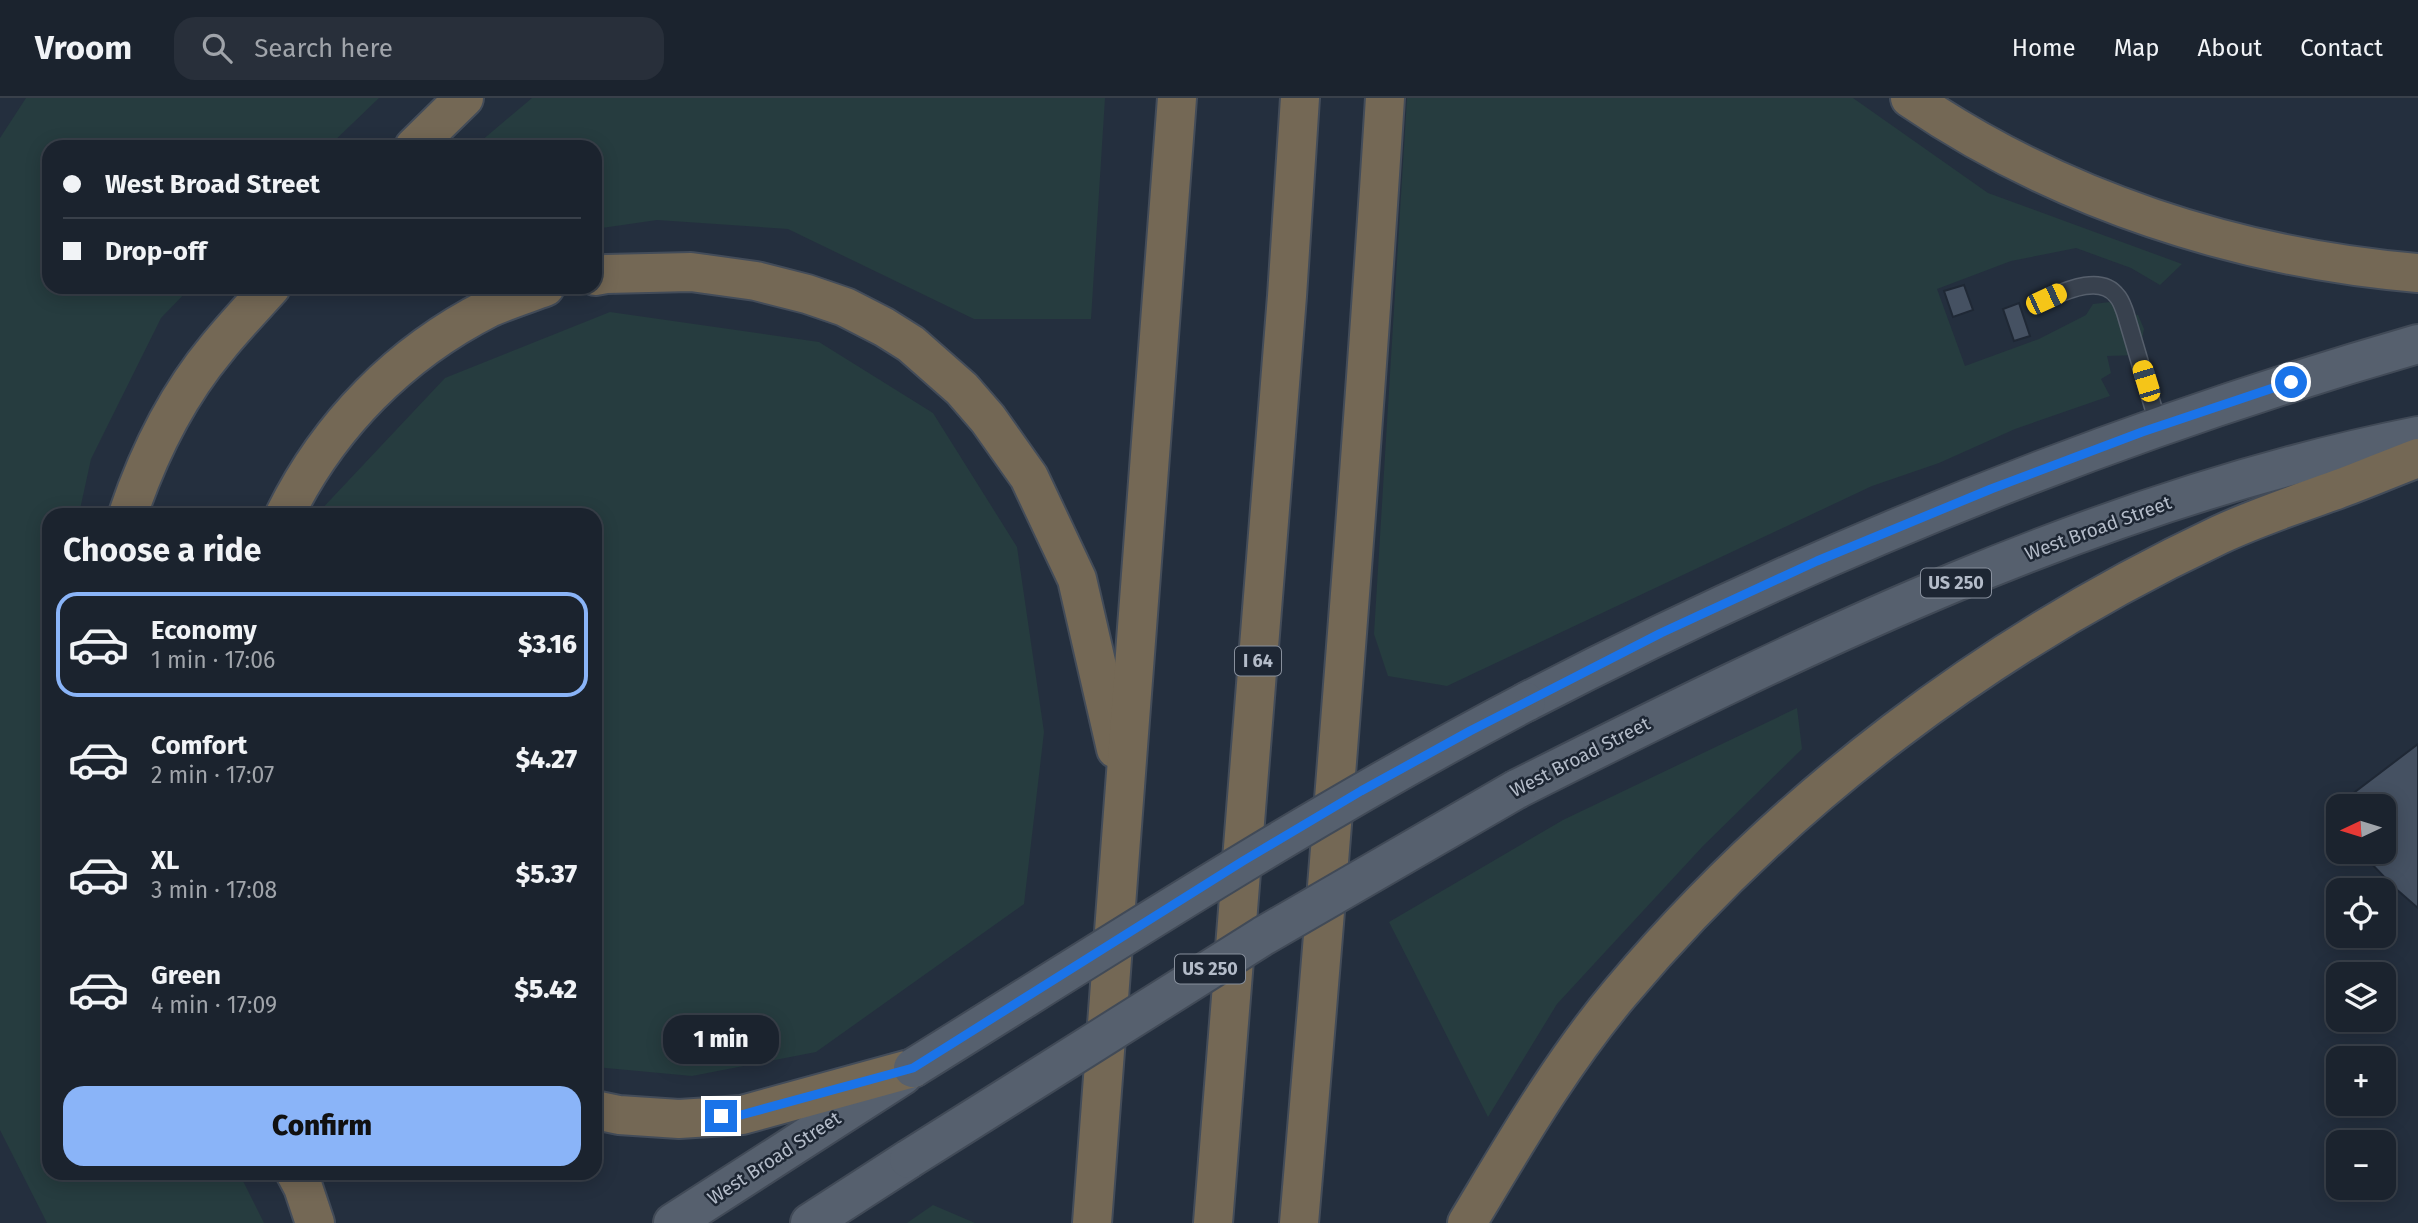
<!DOCTYPE html>
<meta charset="utf-8">
<style>
:root{--surface:#1b232e;--page:#282f3a;--text:#f1f3f6;--muted:#a0a4aa;--line:#39404a;--accent:#8ab4f8}
body{margin:0;font-family:"Fira Sans",sans-serif;background:var(--page);color:var(--text);height:100vh;display:flex;flex-direction:column;font-size:26px;white-space:nowrap}
*{box-sizing:border-box;margin:0}
p{font-size:23px;color:var(--muted)}
.icon{flex:none;width:38px;height:38px;fill:none;stroke:currentColor;stroke-width:2;stroke-linecap:round;stroke-linejoin:round}
.map{position:relative;flex:1;overflow:hidden}
.sheet{position:absolute;left:42px;top:410px;width:560px;height:672px;display:flex;flex-direction:column;background:var(--surface);border-radius:21px;box-shadow:0 4px 18px #0003,0 0 0 2px var(--line)}
.sheet>*{flex:none}
.hud{position:absolute;left:42px;top:42px;width:560px;height:154px;border-radius:21px;box-shadow:0 4px 18px #0003,0 0 0 2px var(--line);display:grid;align-content:center;height:154px;padding:0 21px;background:var(--surface)}
.needle{width:46px;rotate:266deg}
.tools{position:absolute;left:2326px;top:696px;display:grid;gap:14px}
.tools a{display:grid;place-items:center;width:70px;height:70px;border-radius:14px;background:var(--surface);box-shadow:0 4px 18px #0003,0 0 0 2px var(--line);font-size:35px}
.end{position:absolute;width:32px;height:32px;margin:-16px;border:9px solid #1a73e8;background:#fff;box-shadow:0 0 0 4px #fff}
.from{border-radius:50%}
.bubble{position:absolute;height:49px;border-radius:21px;background:var(--surface);box-shadow:0 4px 18px #0003,0 0 0 2px var(--line);font-size:23px;font-weight:800;line-height:49px;text-align:center}
.car{position:absolute;width:21px;height:42px;margin:-21px -10px;border-radius:9px;box-shadow:0 0 5px 2px #0007;background:linear-gradient(#f5c518 24%,#345 0 40%,#f5c518 0 76%,#345 0 86%,#f5c518 0)}
.hud b{display:flex;align-items:center;gap:24px;height:66px;font-size:26px}
.hud b+b{border-top:2px solid var(--line)}
.hud i{width:18px;height:18px;background:var(--text)}
ul{padding:0;list-style:none}
li{display:flex;align-items:center;gap:21px;height:105px;margin:0 14px 10px;padding:0 7px;border:4px solid transparent;border-radius:21px}
li div{flex:1}
li b{display:block;font-size:26px}
li em{font-style:normal;font-weight:800}
li.selected{border-color:var(--accent)}
li>.icon{width:63px;height:63px;stroke-width:1.5}
h2{padding:0 21px;font-size:32px;line-height:84px}
.primary-button{display:flex;gap:14px;margin-top:auto;padding:14px 21px}
.primary-button a{flex:1;height:80px;border-radius:21px;background:var(--accent);color:#111;font-size:28px;font-weight:800;line-height:80px;text-align:center}
header{display:flex;align-items:center;gap:42px;box-sizing:border-box;height:98px;padding:0 35px;background:var(--surface);border-bottom:2px solid var(--line)}
header strong{font-size:33px}
nav{display:flex;gap:38px;margin-inline-start:auto;font-size:24px}
.search{width:490px;height:63px;background:var(--page);display:flex;align-items:center;gap:18px;box-sizing:border-box;padding:0 24px;border-radius:21px;color:var(--muted);font-size:26px}
.map>svg:first-child{display:block}
</style>
<header>
<strong>Vroom</strong>
<div class="search"><svg class="icon" aria-label="search" viewBox="0 0 24 24"><circle cx="10" cy="10" r="6"/><path d="M15 15l6 6"/></svg>Search here</div>
<nav><a>Home</a><a>Map</a><a>About</a><a>Contact</a></nav>
</header>
<div class="map">
<svg width="2418" height="1125" viewBox="0 0 2418 1125">
<rect width="100%" height="100%" fill="#242f3e"/>
<g fill="#263c3f">
<path d="M26,0h353l-51,49h-279v140h142l-30,31 -70,141 -12,55h-30v658l190,1 25,50h-217l-47,-93v-992z"/>
<path d="M532,0h573l-14,221h-117l-186,-90 -131,-9 -62,9v-82h-121z"/>
<path d="M1407,0h446l135,95 194,71 -22,21 -29,-17 -55,-20 -65,13 -74,28 28,77 74,-27 47,-24 7,-11 17,-2 9,11 19,2 6,14 -5,26 -32,1 4,17 -10,6 9,17 -95,33 -76,34 -67,23 -425,200 -59,-10 -14,-42z"/>
<path d="M610,214l209,30 114,71 84,134 27,185 -20,172 -208,148 -124,24 -97,-9v-553h-278l128,-136z"/>
<path d="M1797,610l5,41 -99,97 -146,158 -69,113 -99,-195 174,-102z"/>
<path d="M933,1107l42,18h-68z"/>
</g>
<g fill="#455162" stroke="#1f2835" stroke-width="2">
<path d="M1964,187l9,25 -20,7 -9,-26z"/>
<path d="M2019,205l11,33 -16,5 -11,-32z"/>
<path d="M2418,646v164l-23,-20 -35,-36h24v-45h-46v22l-12,-15z"/>
</g>
<g fill="none" stroke-linecap="round" stroke-linejoin="round">
<g stroke="#565f6c" stroke-width="19">
<path id="service" d="M2046,201c19,-8 55,-25 71,-3 4,4 6,11 8,16l34,115"/>
</g>
<g stroke="#414a57" stroke-width="42">
<g id="primary">
<path d="M1526,604c285,-148 583,-269 892,-358"/>
<path d="M1517,691c287,-145 583,-290 901,-353"/>
<path d="M673,1125l230,-148"/>
<path d="M810,1125l99,-64"/>
</g>
</g>
<g stroke="#434c59" stroke-width="42">
<g id="motorway">
<path d="M1910,0c149,102 329,160 508,175"/>
<path d="M414,49l50,-49"/>
<path d="M595,178l11,-2 85,-2 65,9 51,13 38,13 39,20 27,17 51,45 26,30 41,58 48,102 39,170"/>
<path d="M128,416c20,-59 49,-118 89,-166 17,-21 36,-41 54,-61"/>
<path d="M285,416c44,-89 115,-161 204,-206 18,-8 37,-14 56,-21"/>
<path d="M595,1012l24,5 60,4 63,-4 171,-47"/>
<path d="M295,1074l8,15 12,36"/>
<path d="M1092,1125l85,-1125"/>
<path d="M1213,1125l74,-927 13,-198"/>
<path d="M1299,1125c32,-375 62,-750 86,-1125"/>
<path d="M1467,1125c47,-78 94,-160 153,-230 163,-194 370,-350 599,-458 38,-18 78,-31 117,-45 28,-10 55,-22 82,-32"/>
</g>
</g>
<use href="#service" stroke="#38414e" stroke-width="16"/>
<use href="#primary" stroke="#56606e" stroke-width="38"/>
<use href="#motorway" stroke="#746855" stroke-width="38"/>
<g stroke="#414a57" stroke-width="42" stroke-linecap="butt">
<g id="primary-bridge">
<path d="M913,970c203,-126 401,-255 613,-366"/>
<path d="M909,1061l354,-223 254,-147"/>
</g>
</g>
<use href="#primary-bridge" stroke="#56606e" stroke-width="38"/>
</g>
<g fill="none" stroke-linecap="round" stroke-linejoin="round">
<path stroke="#1a73e8" stroke-width="9" d="M721,1018l20,-1 172,-47 330,-207 118,-70 109,-60 191,-98 156,-72 174,-72 151,-57 149,-50"/>
</g>
<g text-anchor="middle" dominant-baseline="central" stroke-width="5" stroke-linejoin="round" paint-order="stroke">
<g fill="#1d2633" stroke="#878f9c" stroke-width="2">
<rect x="1921" y="470.5" width="70" height="29" rx="5"/>
<rect x="1235" y="548.5" width="46" height="29" rx="5"/>
<rect x="1175" y="856.5" width="70" height="29" rx="5"/>
</g>
<g font-size="18" font-weight="bold" fill="#b4bcc9">
<text x="1956" y="485">US 250</text>
<text x="1258" y="563">I 64</text>
<text x="1210" y="871">US 250</text>
</g>
<g font-size="19" fill="#b4bcc9" stroke="#1d2633">
<text transform="translate(2098 430) rotate(-20)">West Broad Street</text>
<text transform="translate(1580 659) rotate(-27)">West Broad Street</text>
<text transform="translate(774 1060) rotate(-33)">West Broad Street</text>
</g>
</g>
</svg>
<div class="tools">
<a><svg class="needle" viewBox="-14 -14 28 28"><path d="M0-13l5 13h-10z" fill="#e53935"/><path d="M0 13l5-13h-10z" fill="#a0a4aa"/></svg></a>
<a><svg class="icon" aria-label="locate" viewBox="0 0 24 24"><circle cx="12" cy="12" r="6"/><path d="M12 2v4M12 18v4M2 12h4M18 12h4"/></svg></a>
<a><svg class="icon" aria-label="layers" viewBox="0 0 24 24"><path d="M12 4l9 5-9 5-9-5zM3 14l9 5 9-5"/></svg></a>
<a>+</a>
<a>−</a>
</div>
<i class="end from" style="left:2291px;top:284px"></i>
<i class="end" style="left:721px;top:1018px"></i>
<div class="bubble" style="left:663px;top:917px;width:116px">1 min</div>
<i class="car" style="left:2046px;top:201px;rotate:65deg"></i>
<i class="car" style="left:2146px;top:283px;rotate:343deg"></i>
<div class="hud">
<b><i class="from"></i>West Broad Street</b>
<b><i></i>Drop-off</b>
</div>
<section class="sheet">
<h2>Choose a ride</h2>
<ul>
<li class="selected"><svg class="icon" aria-label="car" viewBox="0 0 24 24"><path d="M5 17H2v-5l4-1 3-4h7l3 4 3 1v5h-3M9 17h6M6 11h13"/><circle cx="7" cy="17" r="2"/><circle cx="17" cy="17" r="2"/></svg><div><b>Economy</b><p>1 min · 17:06</p></div><em>$3.16</em></li>
<li><svg class="icon" aria-label="car" viewBox="0 0 24 24"><path d="M5 17H2v-5l4-1 3-4h7l3 4 3 1v5h-3M9 17h6M6 11h13"/><circle cx="7" cy="17" r="2"/><circle cx="17" cy="17" r="2"/></svg><div><b>Comfort</b><p>2 min · 17:07</p></div><em>$4.27</em></li>
<li><svg class="icon" aria-label="car" viewBox="0 0 24 24"><path d="M5 17H2v-5l4-1 3-4h7l3 4 3 1v5h-3M9 17h6M6 11h13"/><circle cx="7" cy="17" r="2"/><circle cx="17" cy="17" r="2"/></svg><div><b>XL</b><p>3 min · 17:08</p></div><em>$5.37</em></li>
<li><svg class="icon" aria-label="car" viewBox="0 0 24 24"><path d="M5 17H2v-5l4-1 3-4h7l3 4 3 1v5h-3M9 17h6M6 11h13"/><circle cx="7" cy="17" r="2"/><circle cx="17" cy="17" r="2"/></svg><div><b>Green</b><p>4 min · 17:09</p></div><em>$5.42</em></li>
</ul>
<div class="primary-button"><a>Confirm</a></div>
</section>
</div>
